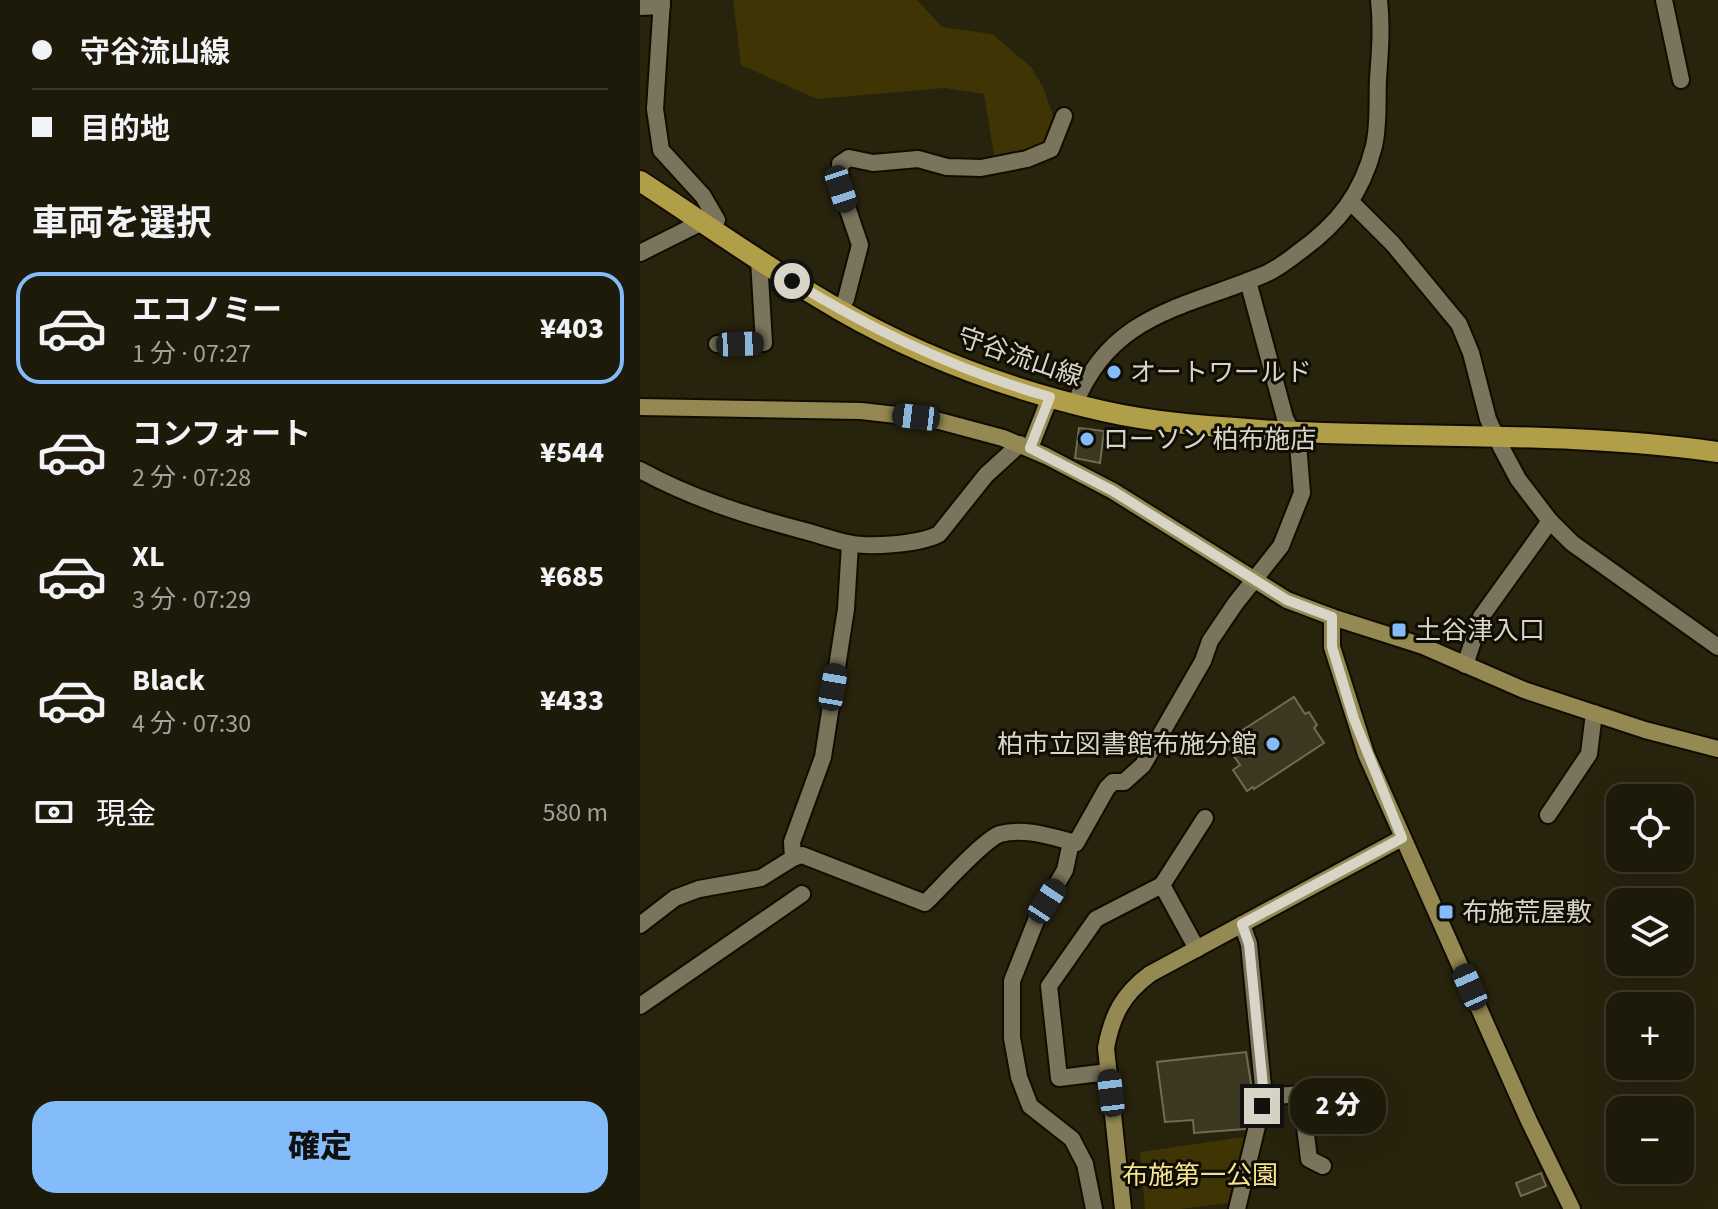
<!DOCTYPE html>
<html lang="ja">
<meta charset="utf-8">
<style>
:root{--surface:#1e1a0a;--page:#262313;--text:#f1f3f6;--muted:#a1a19c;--line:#3c382b;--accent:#84bcfb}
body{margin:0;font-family:"Source Sans 3","Noto Sans JP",sans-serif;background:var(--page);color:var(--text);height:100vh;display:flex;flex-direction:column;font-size:30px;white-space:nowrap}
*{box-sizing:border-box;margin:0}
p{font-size:26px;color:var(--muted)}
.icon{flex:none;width:44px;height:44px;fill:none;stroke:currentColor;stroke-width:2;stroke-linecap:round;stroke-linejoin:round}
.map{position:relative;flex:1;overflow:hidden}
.drawer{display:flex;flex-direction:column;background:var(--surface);width:640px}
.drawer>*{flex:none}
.guide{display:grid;align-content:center;height:176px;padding:0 32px;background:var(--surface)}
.tools{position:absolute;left:966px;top:784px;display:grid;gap:16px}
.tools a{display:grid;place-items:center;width:88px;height:88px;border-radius:16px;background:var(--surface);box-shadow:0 8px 32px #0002,0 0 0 2px var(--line);font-size:40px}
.end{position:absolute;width:36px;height:36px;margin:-18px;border:10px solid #d8d5c8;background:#111;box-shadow:0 0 0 4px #111}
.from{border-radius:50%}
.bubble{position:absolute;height:56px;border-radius:24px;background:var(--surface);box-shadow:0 8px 32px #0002,0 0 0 2px var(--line);font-size:26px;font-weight:800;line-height:56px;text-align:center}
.car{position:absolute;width:24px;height:48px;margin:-24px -12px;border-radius:10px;box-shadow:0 0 6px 2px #0007;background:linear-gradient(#222 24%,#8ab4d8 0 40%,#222 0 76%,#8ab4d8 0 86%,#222 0)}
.guide b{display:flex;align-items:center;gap:28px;height:76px;font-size:30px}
.guide b+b{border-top:2px solid var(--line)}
.guide i{width:20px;height:20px;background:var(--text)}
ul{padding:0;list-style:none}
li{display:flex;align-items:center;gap:24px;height:112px;margin:0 16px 12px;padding:0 16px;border:4px solid transparent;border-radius:24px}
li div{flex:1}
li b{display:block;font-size:30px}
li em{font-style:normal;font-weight:800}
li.active{border-color:var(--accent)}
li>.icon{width:72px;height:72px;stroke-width:1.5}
h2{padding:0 32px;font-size:36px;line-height:96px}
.pay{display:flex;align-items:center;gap:20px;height:88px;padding:0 32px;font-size:30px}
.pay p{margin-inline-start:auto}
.cta{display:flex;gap:16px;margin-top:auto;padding:16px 32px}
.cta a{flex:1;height:92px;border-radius:24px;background:var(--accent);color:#111;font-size:32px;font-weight:800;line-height:92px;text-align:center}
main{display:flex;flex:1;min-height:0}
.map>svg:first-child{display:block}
</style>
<main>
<section class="drawer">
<div class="guide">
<b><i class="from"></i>守谷流山線</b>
<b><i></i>目的地</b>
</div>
<h2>車両を選択</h2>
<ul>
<li class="active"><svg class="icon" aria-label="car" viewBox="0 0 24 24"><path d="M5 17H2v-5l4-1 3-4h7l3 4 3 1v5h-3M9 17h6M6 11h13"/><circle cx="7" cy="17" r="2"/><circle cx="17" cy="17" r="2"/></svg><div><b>エコノミー</b><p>1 分 · 07:27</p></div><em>¥403</em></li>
<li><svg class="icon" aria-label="car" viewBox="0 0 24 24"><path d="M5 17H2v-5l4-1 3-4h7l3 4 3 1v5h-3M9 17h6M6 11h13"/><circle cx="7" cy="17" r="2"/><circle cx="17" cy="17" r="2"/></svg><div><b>コンフォート</b><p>2 分 · 07:28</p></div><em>¥544</em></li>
<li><svg class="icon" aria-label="car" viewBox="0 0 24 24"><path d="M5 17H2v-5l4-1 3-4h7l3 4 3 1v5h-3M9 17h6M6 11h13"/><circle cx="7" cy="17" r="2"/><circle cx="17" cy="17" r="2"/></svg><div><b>XL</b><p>3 分 · 07:29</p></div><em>¥685</em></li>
<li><svg class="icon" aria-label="car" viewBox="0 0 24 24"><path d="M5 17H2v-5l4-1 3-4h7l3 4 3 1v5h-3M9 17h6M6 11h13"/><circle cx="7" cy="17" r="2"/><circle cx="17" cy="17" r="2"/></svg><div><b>Black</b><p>4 分 · 07:30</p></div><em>¥433</em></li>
</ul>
<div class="pay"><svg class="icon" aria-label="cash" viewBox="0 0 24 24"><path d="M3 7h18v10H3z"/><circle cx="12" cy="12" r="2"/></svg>現金<p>580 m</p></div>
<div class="cta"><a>確定</a></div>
</section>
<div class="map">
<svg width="1078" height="1209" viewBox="0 0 1078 1209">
<rect width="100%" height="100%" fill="#28230d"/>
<g fill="#3e3404">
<path d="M93,0h184l25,27 50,7 39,33 12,20 11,31 -8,23 -30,13 -22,1 -10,-61 -39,-6 -128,11 -76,-34z"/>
<path d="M604,1137l-16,66 -48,6h-35l-5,-57z"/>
</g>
<g fill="#3c3720" stroke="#706b52" stroke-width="2">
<path d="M439,428l25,3 -4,32 -25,-5z"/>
<path d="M654,697l11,17 4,-2 8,13 -3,3 10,15 -70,46 -1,-2 -6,4 -14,-21 7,-5 -16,-23z"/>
<path d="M606,1052l7,44 -8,33 -51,4 -1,-13 -28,2 -8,-60z"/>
<path d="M901,1173l5,13 -25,10 -5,-13z"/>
</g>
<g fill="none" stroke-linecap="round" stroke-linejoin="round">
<g stroke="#110c00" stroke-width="20">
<g id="street">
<path d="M22,0l-7,109 6,41 42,46 14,24 -6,8"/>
<path d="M1024,0l17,80"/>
<path d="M0,7l22,-1"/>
<path d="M711,202l42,42 66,80 12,29 17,66 13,28 17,32 32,42 22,22 146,104"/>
<path d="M0,253l62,-31"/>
<path d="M200,310l6,-11 14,-54 -19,-56 -1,-25 9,-6 24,5 45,-4 29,8 34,1 46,-9 24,-10 13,-33"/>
<path d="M77,344l47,-1 -5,-83"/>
<path d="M435,404c36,-90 109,-96 188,-129 13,-5 24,-14 36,-23 39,-28 63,-58 75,-106 5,-21 3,-46 4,-67 2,-27 4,-52 1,-79"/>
<path d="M0,470c51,28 105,45 161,60 16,4 32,10 47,13 21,5 73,1 91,-9l47,-59 34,-31"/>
<path d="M825,665l16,-48 69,-96"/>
<path d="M908,815l41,-61 5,-41"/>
<path d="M431,842l-6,28 -28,48 -25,63v57l7,39 11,29 42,33 13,25 9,45"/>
<path d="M153,858l9,-3 123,48c16,-15 58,-63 75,-69 24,-7 52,3 76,9l31,-55 6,-6h11l19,-17 60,-104 7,-20 25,-37 46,-58 21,-53 -4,-49 -13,-26 -37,-137"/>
<path d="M522,885l43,-67"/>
<path d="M602,924l7,20 15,153"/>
<path d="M0,925l35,-27 24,-9 62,-11 32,-20 -1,-16 31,-85 23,-148 4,-65"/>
<path d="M0,1006l162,-112"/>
<path d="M468,1072l-49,6 -10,-92 47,-67 66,-34 35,64"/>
<path d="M597,1209l27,-112 37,-3 8,65 14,7"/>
</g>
</g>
<g stroke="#110c00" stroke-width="20">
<g id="secondary">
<path d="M0,407l221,4 71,8 71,19 43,18 67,35 174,109 45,17 91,29 101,44 121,40 73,19"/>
<path d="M390,448l20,-51"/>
<path d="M692,617v30l34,107 163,367 43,88"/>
<path d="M483,1209l-17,-161c6,-33 17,-54 44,-74l252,-136"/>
</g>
</g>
<g stroke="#110c00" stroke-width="24">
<path id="primary" d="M0,181c66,43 130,89 198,128 81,47 174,81 265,102 57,13 116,16 174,20 147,8 295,0 441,21"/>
</g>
<use href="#street" stroke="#79745b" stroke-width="16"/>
<use href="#secondary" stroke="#948952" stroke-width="16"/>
<use href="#primary" stroke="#b09e49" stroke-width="20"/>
</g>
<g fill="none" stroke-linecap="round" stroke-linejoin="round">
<path stroke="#d8d5c8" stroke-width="10" d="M152,281c80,49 166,90 258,116l-20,51 83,43 174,109 45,17v30l22,72 48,119 -160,86 7,20 15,153 -2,9"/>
</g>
<g fill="#84bcfb" stroke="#0f0d04" stroke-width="3">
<circle cx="474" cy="372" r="8"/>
<circle cx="447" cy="439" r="8"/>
<rect x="751" y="622" width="16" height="16" rx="4"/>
<circle cx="633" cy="744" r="8"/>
<rect x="798" y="904" width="16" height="16" rx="4"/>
</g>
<g text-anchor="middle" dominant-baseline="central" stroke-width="6" stroke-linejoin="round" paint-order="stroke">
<g font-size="26" fill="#d8d5c8" stroke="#0f0d04">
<text transform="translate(380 357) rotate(19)">守谷流山線</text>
</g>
<g font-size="26" fill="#d8d5c8" stroke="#0f0d04" text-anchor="start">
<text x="490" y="372">オートワールド</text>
<text x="463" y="439">ローソン 柏布施店</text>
<text x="775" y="630">土谷津入口</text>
<text x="617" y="744" text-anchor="end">柏市立図書館布施分館</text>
<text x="822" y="912">布施荒屋敷</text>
</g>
<g font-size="26" fill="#f7e48e" stroke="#0f0d04">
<text x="560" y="1175">布施第一公園</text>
</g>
</g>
</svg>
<div class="tools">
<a><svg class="icon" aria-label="locate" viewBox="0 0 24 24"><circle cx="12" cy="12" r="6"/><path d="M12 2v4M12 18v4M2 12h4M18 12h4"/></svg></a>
<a><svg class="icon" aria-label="layers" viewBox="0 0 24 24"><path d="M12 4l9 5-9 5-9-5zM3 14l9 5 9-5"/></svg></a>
<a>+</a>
<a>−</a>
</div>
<i class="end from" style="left:152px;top:281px"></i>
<i class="end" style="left:622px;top:1106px"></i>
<div class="bubble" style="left:650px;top:1078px;width:96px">2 分</div>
<i class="car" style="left:201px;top:189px;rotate:162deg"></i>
<i class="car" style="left:100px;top:344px;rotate:88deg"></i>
<i class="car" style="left:276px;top:417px;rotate:277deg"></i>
<i class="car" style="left:193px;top:687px;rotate:10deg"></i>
<i class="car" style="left:407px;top:901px;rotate:33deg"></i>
<i class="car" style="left:830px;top:987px;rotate:336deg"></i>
<i class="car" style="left:471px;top:1093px;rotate:353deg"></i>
</div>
</main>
